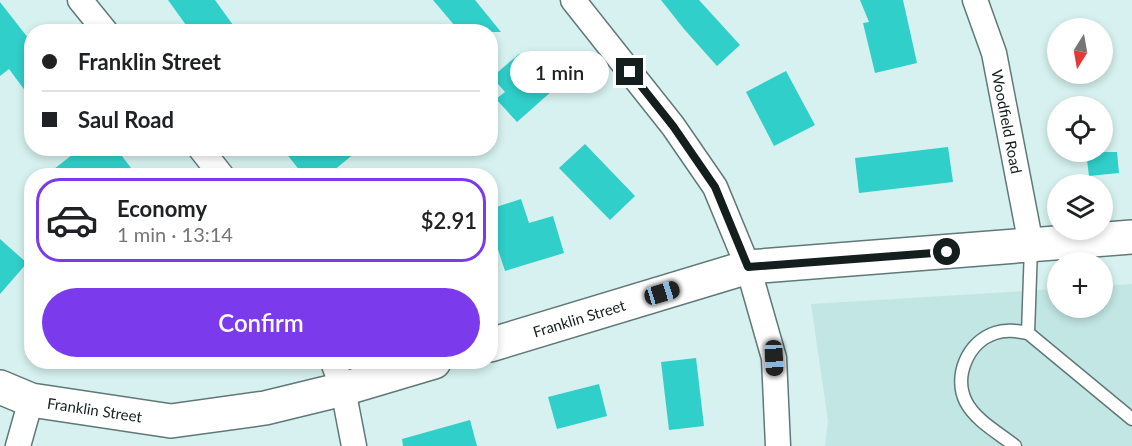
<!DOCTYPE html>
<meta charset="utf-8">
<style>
:root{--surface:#fff;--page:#f6f6f6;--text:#202124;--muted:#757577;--line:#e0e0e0;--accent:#7c3aed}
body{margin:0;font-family:Lato,sans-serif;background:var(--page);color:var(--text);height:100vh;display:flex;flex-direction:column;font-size:22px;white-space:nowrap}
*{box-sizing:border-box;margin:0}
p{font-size:20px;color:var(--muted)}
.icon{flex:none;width:33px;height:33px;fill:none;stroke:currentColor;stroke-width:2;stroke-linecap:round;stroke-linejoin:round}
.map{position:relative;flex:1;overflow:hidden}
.sheet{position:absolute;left:24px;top:168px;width:474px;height:201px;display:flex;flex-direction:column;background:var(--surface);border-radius:24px;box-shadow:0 3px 9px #0003}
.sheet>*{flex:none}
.top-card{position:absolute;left:24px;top:24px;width:474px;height:132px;border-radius:24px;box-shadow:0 3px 9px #0003;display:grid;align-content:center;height:132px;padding:0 18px;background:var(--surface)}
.needle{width:39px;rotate:191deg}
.controls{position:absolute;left:1047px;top:18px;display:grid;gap:12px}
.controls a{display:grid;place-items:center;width:66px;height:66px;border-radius:50%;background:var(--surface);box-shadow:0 3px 9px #0003;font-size:30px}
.end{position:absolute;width:27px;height:27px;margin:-14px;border:8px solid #141e1d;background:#fff;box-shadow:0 0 0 3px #fff}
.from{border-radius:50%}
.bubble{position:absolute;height:42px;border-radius:21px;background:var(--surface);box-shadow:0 3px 9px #0003;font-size:20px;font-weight:600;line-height:42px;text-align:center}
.car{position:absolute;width:18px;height:36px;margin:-18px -9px;border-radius:8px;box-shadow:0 0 4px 2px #0007;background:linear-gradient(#222 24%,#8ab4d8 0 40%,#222 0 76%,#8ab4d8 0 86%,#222 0)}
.top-card b{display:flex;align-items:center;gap:21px;height:57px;font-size:22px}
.top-card b+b{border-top:2px solid var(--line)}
.top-card i{width:15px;height:15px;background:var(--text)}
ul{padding:10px 0 0;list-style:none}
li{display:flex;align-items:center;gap:18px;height:84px;margin:0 12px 9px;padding:0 6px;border:3px solid var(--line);border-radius:24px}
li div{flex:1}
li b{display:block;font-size:22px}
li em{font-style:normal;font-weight:600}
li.selected{border-color:var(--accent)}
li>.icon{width:54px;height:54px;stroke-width:1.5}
.primary-button{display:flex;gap:12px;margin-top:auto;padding:12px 18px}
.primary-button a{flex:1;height:69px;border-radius:36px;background:var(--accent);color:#fff;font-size:24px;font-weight:600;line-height:69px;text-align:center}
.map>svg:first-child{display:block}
</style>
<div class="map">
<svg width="1132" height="446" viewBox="0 0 1132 446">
<rect width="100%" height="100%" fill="#d6f1ef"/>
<path fill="#c1e6e4" d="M1132,284v162h-307l3,-25 -17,-117 246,-15 1,19h44l1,-22z"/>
<g fill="#30cfca">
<path d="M168,0h47l23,32h-47z"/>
<path d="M433,0h42l26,32h-41z"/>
<path d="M661,0h38l41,45 -23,21 -33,-37z"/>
<path d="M860,0h43l14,63 -42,10 -12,-50 6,-1z"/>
<path d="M0,2l32,41v57l-23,-31 -9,7z"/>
<path d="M519,54l33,37 -35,31 -21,-23 9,-7 -13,-15z"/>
<path d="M786,71l29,54 -41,21 -28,-54z"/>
<path d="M585,144l50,52 -25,24 -51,-52z"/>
<path d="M948,147l5,35 -94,11 -4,-35z"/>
<path d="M81,148h35l21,28h-92z"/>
<path d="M282,148h79l-34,28h-23z"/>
<path d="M1086,152h31l2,21 -30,3z"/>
<path d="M521,199l8,24 24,-7 11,37 -59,18 -15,-46v-16z"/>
<path d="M0,239l27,24 -27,31z"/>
<path d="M696,358l8,68 -35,4 -8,-68z"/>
<path d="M599,384l8,32 -50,13 -9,-32z"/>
<path d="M470,420l7,26h-74l-1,-7z"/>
</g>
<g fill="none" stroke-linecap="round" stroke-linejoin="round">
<g stroke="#607877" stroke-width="15">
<g id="lane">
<path d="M1028,333l3,-86"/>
<path d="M1015,446c-16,-13 -39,-25 -49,-44 -13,-26 2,-60 29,-69 11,-4 22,-2 33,0l104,86"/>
</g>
</g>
<g stroke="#607877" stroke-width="27">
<g id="street">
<path d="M80,0l26,32"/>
<path d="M573,0l100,126 42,61 33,80 26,91 4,88"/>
<path id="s1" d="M975,0l19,53 37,192"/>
<path d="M200,148l22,28"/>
<path d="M333,362l10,27 11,57"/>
<path d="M18,446l13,-46"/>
</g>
</g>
<g stroke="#607877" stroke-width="36">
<g id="secondary">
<path id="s2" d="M490,345l258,-78 384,-30"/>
<path id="s3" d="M0,387l31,13 140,21 94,-13 78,-19 91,-27"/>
</g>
</g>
<use href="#lane" stroke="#fff" stroke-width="12"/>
<use href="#street" stroke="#fff" stroke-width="24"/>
<use href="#secondary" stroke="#fff" stroke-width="33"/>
</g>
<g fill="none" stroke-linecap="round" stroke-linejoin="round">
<path stroke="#141e1d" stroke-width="8" d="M630,72l43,54 42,61 33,80 199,-15"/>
</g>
<g text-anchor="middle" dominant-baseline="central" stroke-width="4.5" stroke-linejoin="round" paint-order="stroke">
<g font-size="15" fill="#141e1d" stroke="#e3fefc">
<text stroke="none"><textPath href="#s1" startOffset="126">Woodfield Road</textPath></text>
<text stroke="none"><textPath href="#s2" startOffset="93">Franklin Street</textPath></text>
<text stroke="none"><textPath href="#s3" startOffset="98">Franklin Street</textPath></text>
</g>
</g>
</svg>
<div class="controls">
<a><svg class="needle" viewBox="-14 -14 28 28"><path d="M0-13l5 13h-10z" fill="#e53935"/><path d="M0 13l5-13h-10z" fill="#757577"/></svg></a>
<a><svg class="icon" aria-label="locate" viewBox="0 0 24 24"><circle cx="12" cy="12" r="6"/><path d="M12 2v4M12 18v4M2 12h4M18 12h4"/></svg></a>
<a><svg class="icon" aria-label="layers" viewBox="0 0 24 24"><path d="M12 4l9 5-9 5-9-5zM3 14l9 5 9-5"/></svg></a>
<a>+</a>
</div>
<i class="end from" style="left:947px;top:252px"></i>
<i class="end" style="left:630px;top:72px"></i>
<div class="bubble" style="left:510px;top:51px;width:99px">1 min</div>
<i class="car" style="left:662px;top:293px;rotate:73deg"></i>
<i class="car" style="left:774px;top:358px;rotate:177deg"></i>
<div class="top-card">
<b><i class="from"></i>Franklin Street</b>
<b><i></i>Saul Road</b>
</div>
<section class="sheet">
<ul>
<li class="selected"><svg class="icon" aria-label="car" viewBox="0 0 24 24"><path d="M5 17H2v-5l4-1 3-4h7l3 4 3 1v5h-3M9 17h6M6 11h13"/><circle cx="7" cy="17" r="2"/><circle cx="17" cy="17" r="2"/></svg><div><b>Economy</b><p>1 min · 13:14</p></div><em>$2.91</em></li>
</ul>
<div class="primary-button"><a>Confirm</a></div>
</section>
</div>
